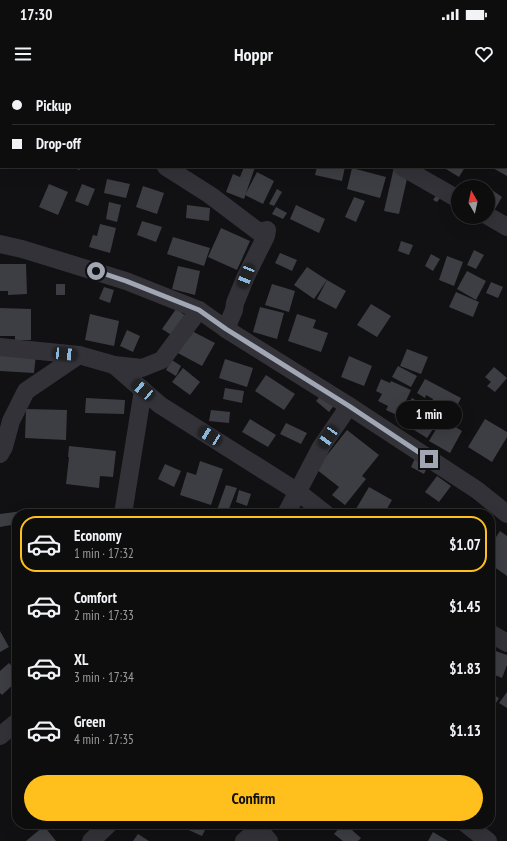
<!DOCTYPE html>
<meta charset="utf-8">
<style>
:root{--surface:#0d0d0e;--page:#161617;--text:#f1f3f6;--muted:#9a9c9e;--line:#2d2d2e;--accent:#ffc01d}
body{margin:0;font-family:"PT Sans Narrow",sans-serif;background:var(--page);color:var(--text);height:100vh;display:flex;flex-direction:column;font-size:15px;white-space:nowrap}
*{box-sizing:border-box;margin:0}
p{font-size:13px;color:var(--muted)}
.icon{flex:none;width:22px;height:22px;fill:none;stroke:currentColor;stroke-width:2;stroke-linecap:round;stroke-linejoin:round}
.map{position:relative;flex:1;overflow:hidden}
.drawer{position:absolute;left:12px;top:429px;width:483px;height:320px;display:flex;flex-direction:column;background:var(--surface);border-radius:16px;box-shadow:0 4px 16px #0002,0 0 0 1px var(--line)}
.drawer>*{flex:none}
.top-card{position:absolute;left:0px;top:0px;width:507px;height:88px;box-shadow:0 4px 16px #0002,0 0 0 1px var(--line);display:grid;align-content:center;height:88px;padding:0 12px;background:var(--surface)}
.needle{width:26px;rotate:351deg}
.buttons{position:absolute;left:451px;top:100px;display:grid;gap:8px}
.buttons a{display:grid;place-items:center;width:44px;height:44px;border-radius:50%;background:var(--surface);box-shadow:0 4px 16px #0002,0 0 0 1px var(--line);font-size:20px}
.end{position:absolute;width:18px;height:18px;margin:-9px;border:5px solid #a1a6b5;background:#111;box-shadow:0 0 0 2px #111}
.from{border-radius:50%}
.bubble{position:absolute;height:28px;border-radius:14px;background:var(--surface);box-shadow:0 4px 16px #0002,0 0 0 1px var(--line);font-size:13px;font-weight:800;line-height:28px;text-align:center}
.car{position:absolute;width:12px;height:24px;margin:-12px -6px;border-radius:5px;box-shadow:0 0 3px 1px #0007;background:linear-gradient(#222 24%,#8ab4d8 0 40%,#222 0 76%,#8ab4d8 0 86%,#222 0)}
.top-card b{display:flex;align-items:center;gap:14px;height:38px;font-size:15px}
.top-card b+b{border-top:1px solid var(--line)}
.top-card i{width:10px;height:10px;background:var(--text)}
ul{padding:7px 0 0;list-style:none}
li{display:flex;align-items:center;gap:12px;height:56px;margin:0 8px 6px;padding:0 4px;border:2px solid transparent;border-radius:16px}
li div{flex:1}
li b{display:block;font-size:15px}
li em{font-style:normal;font-weight:800}
li.current{border-color:var(--accent)}
li>.icon{width:36px;height:36px;stroke-width:1.5}
.action{display:flex;gap:8px;margin-top:auto;padding:8px 12px}
.action a{flex:1;height:46px;border-radius:24px;background:var(--accent);color:#111;font-size:16px;font-weight:800;line-height:46px;text-align:center}
.status{display:flex;justify-content:space-between;align-items:center;height:28px;padding:0 20px;background:var(--surface);direction:ltr}
.status svg{height:11px;fill:currentColor}
header{display:flex;justify-content:space-between;align-items:center;height:52px;padding:0 12px;background:var(--surface);font-size:18px;font-weight:800}
.map>svg:first-child{display:block}
</style>
<div class="status"><b>17:30</b><svg viewBox="0 0 49 12"><path d="M0 12V9h3v3zM5 12V6h3v6zM10 12V3h3v9zM15 12V0h3v12zM26 1h20v11H26zM47 4h2v5h-2z"/></svg></div>
<header><svg class="icon" aria-label="menu" viewBox="0 0 24 24"><path d="M4 6h16M4 12h16M4 18h16"/></svg>Hoppr<svg class="icon" aria-label="heart" viewBox="0 0 24 24"><path d="M12 20l-8-8c-3-5 5-10 8-4 3-6 11-1 8 4z"/></svg></header>
<div class="map">
<svg width="507" height="761" viewBox="0 0 507 761">
<rect width="100%" height="100%" fill="#111113"/>
<g fill="#3d3e43">
<path d="M69,87h12l-1,3z"/>
<path d="M244,87h11l-11,32 -18,-7 7,-18 7,3z"/>
<path d="M317,87h28l-3,14 -27,-6z"/>
<path d="M394,87l15,3 -10,44 -15,-3z"/>
<path d="M447,87h18l-6,10 -13,-8z"/>
<path d="M491,87h16v9z"/>
<path d="M352,88l34,9 -6,21 -33,-9z"/>
<path d="M257,92l17,9 -11,23 -18,-9z"/>
<path d="M107,99l23,5 -4,14 -22,-5z"/>
<path d="M49,104l19,8 -10,23 -19,-8z"/>
<path d="M82,104l13,5 -7,17 -13,-5z"/>
<path d="M143,106l21,7 -7,21 -21,-7z"/>
<path d="M489,108l13,9 -7,12 -7,-4v-15z"/>
<path d="M277,109l5,3 -8,14 -5,-2z"/>
<path d="M437,114l4,3 -4,5 -4,-2z"/>
<path d="M354,117l11,4 -9,21 -11,-5z"/>
<path d="M109,122l12,3 -4,17 -11,-3z"/>
<path d="M187,125l23,3 -1,13 -23,-3z"/>
<path d="M296,125l29,14 -6,14 -29,-14z"/>
<path d="M276,127l11,6 -4,6 -11,-5z"/>
<path d="M142,141l20,6 -6,15 -19,-7z"/>
<path d="M100,144l16,4 -6,25 -21,-6 4,-12 4,1z"/>
<path d="M221,148l29,13 -13,29 -29,-13z"/>
<path d="M173,157l37,11 -6,18 -37,-12z"/>
<path d="M401,161l12,4 -4,10 -11,-4z"/>
<path d="M474,170l10,5 -8,14 -9,-4z"/>
<path d="M280,173l17,7 -5,11 -17,-8z"/>
<path d="M431,174l9,5 -7,12 -8,-5z"/>
<path d="M447,176l16,6 -9,24 -15,-6z"/>
<path d="M0,184h26l1,30 -19,1v-4h-8z"/>
<path d="M178,186l22,5 -5,24 -23,-6z"/>
<path d="M307,187l20,13 -13,19 -20,-14z"/>
<path d="M467,191l19,10 -10,19 -19,-11z"/>
<path d="M327,200l19,11 -10,18 -19,-10z"/>
<path d="M491,202l12,5 -5,11 -12,-5z"/>
<rect x="56" y="204" width="9" height="11"/>
<path d="M272,204l23,7 -6,21 -24,-7z"/>
<path d="M104,207l10,3 -4,13 -11,-4z"/>
<path d="M456,212l23,10 -6,15 -24,-10z"/>
<path d="M371,224l20,12 -14,21 -20,-12z"/>
<path d="M260,227l24,6 -7,26 -24,-7z"/>
<path d="M0,228l31,1v31h-16v-4h-15z"/>
<path d="M176,229l10,7 -13,20 -11,-7z"/>
<path d="M90,234l29,7 -5,25 -29,-6z"/>
<path d="M297,234l19,6 -3,8 15,5 -7,19 -33,-11z"/>
<path d="M188,249l27,14 -13,23 -26,-14z"/>
<path d="M127,250l13,6 -7,16 -13,-6z"/>
<path d="M407,269l21,8 -7,17 -21,-8z"/>
<path d="M0,271l36,3 -2,19 -34,-2z"/>
<path d="M349,276l23,10 -8,20 -23,-9z"/>
<path d="M225,279l28,9 -6,19 -28,-9z"/>
<path d="M172,280l9,6 -5,10 -10,-6z"/>
<path d="M398,286l19,10 -6,11 -19,-10z"/>
<path d="M494,287l13,11 -12,14 -8,-6 4,-4 -6,-5z"/>
<path d="M183,288l17,14 -10,13 -18,-13z"/>
<path d="M266,295l29,19 -11,16 -29,-19z"/>
<path d="M381,299l9,4 1,-2 20,9 -12,26 -13,-6 2,-4 -10,-5 4,-7 -6,-3z"/>
<path d="M425,299l36,19 -3,6 2,2 -8,13 -11,-5 2,-4 -12,-6 2,-5 -7,-4 -1,3 -8,-5z"/>
<path d="M225,308l19,3 -2,12 -19,-4z"/>
<path d="M322,314l13,10 -6,8 -13,-11z"/>
<path d="M86,318l39,2 -1,14 -39,-1z"/>
<path d="M412,318l29,19 -14,21 -29,-18z"/>
<path d="M26,329l41,1 -1,30 -41,-2z"/>
<path d="M211,330l19,2 -1,11 -20,-2z"/>
<path d="M250,339l26,16 -8,12 -26,-15z"/>
<path d="M442,339l20,12 -12,22 -21,-12z"/>
<path d="M485,339l22,13v5l-15,25 -24,-15z"/>
<path d="M286,343l21,10 -6,11 -21,-10z"/>
<path d="M347,350l32,25 -17,21 4,3 -21,26 -13,-10 7,-8 -23,-18z"/>
<path d="M69,366l47,5 -3,26 -13,-1 -1,12 -33,-4 3,-27h-1z"/>
<path d="M416,376l13,7 -5,11 -13,-7z"/>
<path d="M200,381l23,8 -12,36 -31,-10 7,-23 9,3z"/>
<path d="M165,384l16,7 -7,16 -16,-8z"/>
<path d="M437,396l14,10 -12,16 -14,-10z"/>
<path d="M226,405l11,3 -10,26 -10,-4z"/>
<path d="M369,407l23,13 -8,14h-31z"/>
<path d="M239,410l12,4 -4,12 -11,-4z"/>
<path d="M30,430l1,4h-14v10l-17,3v-13z"/>
<path d="M500,451l7,5v40l-17,-12v-18z"/>
<path d="M490,490l5,4 -5,6z"/>
<path d="M0,551l9,16 -9,5z"/>
<path d="M490,569l17,6v10l-5,13 -12,-5z"/>
<path d="M9,583l8,9v9l-15,14 -2,-2v-22z"/>
<path d="M507,612v16l-8,-5z"/>
<path d="M490,613l9,5 -9,15z"/>
<path d="M183,744h25l-6,12 -20,-9z"/>
<path d="M343,744h2l16,14 -3,3h-15l-9,-7z"/>
<path d="M44,746l12,15h-30z"/>
<path d="M433,752l15,9h-20z"/>
<path d="M138,754l11,7h-16z"/>
</g>
<g fill="none" stroke-linecap="round" stroke-linejoin="round">
<g stroke="#323238" stroke-width="18">
<path d="M506,0h1"/>
<path d="M70,1v-1"/>
<path d="M0,69l1,-3"/>
<path d="M166,87l44,28 49,37 8,-2 -1,6 -20,40 -11,27 -1,7 -8,19"/>
<path d="M402,87l56,32"/>
<path d="M488,136l19,11"/>
<path d="M0,164l22,5 104,32 73,29 27,19 123,77 128,84 30,24"/>
<path d="M0,267l79,8 35,10 28,3 20,-8 37,-50"/>
<path d="M114,285l46,40 138,87 28,22"/>
<path d="M0,374l4,-7 7,-26 15,-30 53,-36"/>
<path d="M123,434l20,-124"/>
<path d="M286,434l35,-67 28,-41"/>
<path d="M490,553l17,10"/>
<path d="M0,656l17,-14"/>
<path d="M254,744l15,17"/>
<path d="M466,744l22,17"/>
<path d="M91,761l18,-17"/>
<path d="M244,761l15,-12"/>
</g>
</g>
<g fill="none" stroke-linecap="round" stroke-linejoin="round">
<path stroke="#a1a6b5" stroke-width="5" d="M96,191l30,10 73,29 27,19 123,77 80,53"/>
</g>
</svg>
<div class="buttons">
<a><svg class="needle" viewBox="-14 -14 28 28"><path d="M0-13l5 13h-10z" fill="#e53935"/><path d="M0 13l5-13h-10z" fill="#9a9c9e"/></svg></a>
</div>
<i class="end from" style="left:96px;top:191px"></i>
<i class="end" style="left:429px;top:379px"></i>
<div class="bubble" style="left:396px;top:321px;width:66px">1 min</div>
<i class="car" style="left:246px;top:196px;rotate:202deg"></i>
<i class="car" style="left:65px;top:274px;rotate:95deg"></i>
<i class="car" style="left:143px;top:310px;rotate:310deg"></i>
<i class="car" style="left:210px;top:356px;rotate:302deg"></i>
<i class="car" style="left:328px;top:357px;rotate:215deg"></i>
<div class="top-card">
<b><i class="from"></i>Pickup</b>
<b><i></i>Drop-off</b>
</div>
<section class="drawer">
<ul>
<li class="current"><svg class="icon" aria-label="car" viewBox="0 0 24 24"><path d="M5 17H2v-5l4-1 3-4h7l3 4 3 1v5h-3M9 17h6M6 11h13"/><circle cx="7" cy="17" r="2"/><circle cx="17" cy="17" r="2"/></svg><div><b>Economy</b><p>1 min · 17:32</p></div><em>$1.07</em></li>
<li><svg class="icon" aria-label="car" viewBox="0 0 24 24"><path d="M5 17H2v-5l4-1 3-4h7l3 4 3 1v5h-3M9 17h6M6 11h13"/><circle cx="7" cy="17" r="2"/><circle cx="17" cy="17" r="2"/></svg><div><b>Comfort</b><p>2 min · 17:33</p></div><em>$1.45</em></li>
<li><svg class="icon" aria-label="car" viewBox="0 0 24 24"><path d="M5 17H2v-5l4-1 3-4h7l3 4 3 1v5h-3M9 17h6M6 11h13"/><circle cx="7" cy="17" r="2"/><circle cx="17" cy="17" r="2"/></svg><div><b>XL</b><p>3 min · 17:34</p></div><em>$1.83</em></li>
<li><svg class="icon" aria-label="car" viewBox="0 0 24 24"><path d="M5 17H2v-5l4-1 3-4h7l3 4 3 1v5h-3M9 17h6M6 11h13"/><circle cx="7" cy="17" r="2"/><circle cx="17" cy="17" r="2"/></svg><div><b>Green</b><p>4 min · 17:35</p></div><em>$1.13</em></li>
</ul>
<div class="action"><a>Confirm</a></div>
</section>
</div>
